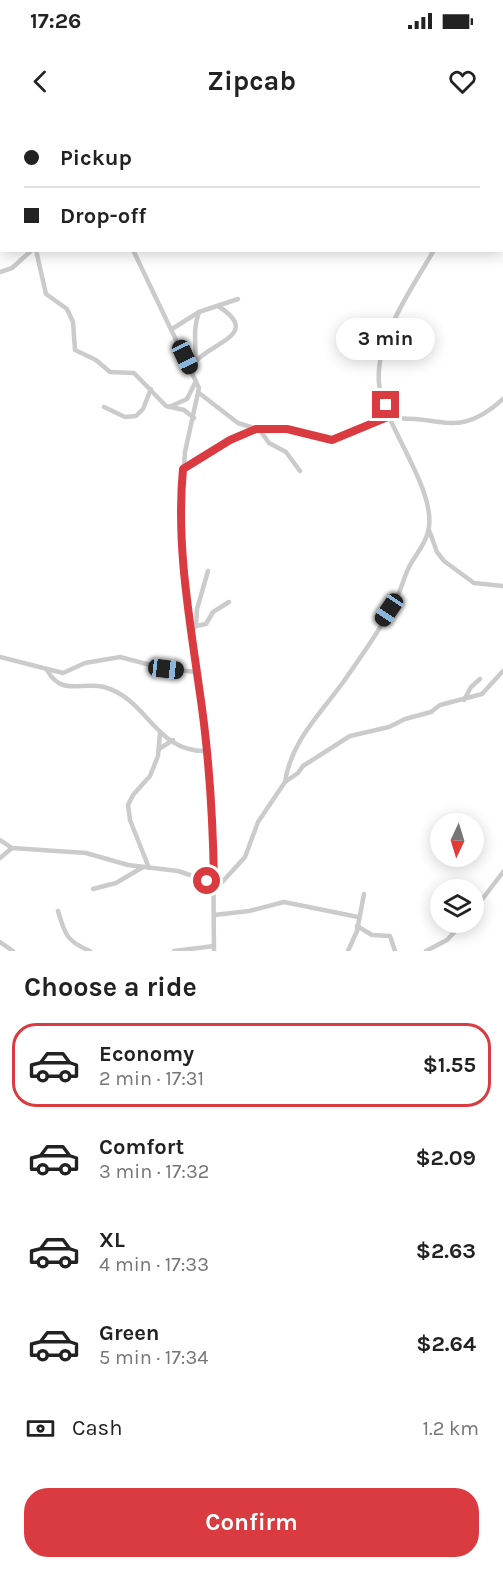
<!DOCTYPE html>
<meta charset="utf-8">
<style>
:root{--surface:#fff;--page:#f6f6f6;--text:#222;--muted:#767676;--line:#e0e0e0;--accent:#da3b40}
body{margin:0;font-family:Karla,sans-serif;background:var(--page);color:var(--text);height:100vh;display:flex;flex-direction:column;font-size:22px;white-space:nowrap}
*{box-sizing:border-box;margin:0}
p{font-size:20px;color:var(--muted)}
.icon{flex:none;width:33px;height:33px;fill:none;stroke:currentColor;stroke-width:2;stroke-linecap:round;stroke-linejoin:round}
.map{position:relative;height:831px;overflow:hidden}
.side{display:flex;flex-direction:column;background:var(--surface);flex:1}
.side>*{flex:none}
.guide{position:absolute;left:0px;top:0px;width:504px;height:132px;box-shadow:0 3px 15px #0003;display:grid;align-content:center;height:132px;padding:0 24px;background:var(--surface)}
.needle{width:39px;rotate:184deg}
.buttons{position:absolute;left:430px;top:693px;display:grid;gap:12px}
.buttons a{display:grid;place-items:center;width:54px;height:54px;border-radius:50%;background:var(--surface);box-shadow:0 3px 15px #0003;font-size:30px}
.end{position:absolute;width:27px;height:27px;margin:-14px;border:8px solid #da3b40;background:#fff;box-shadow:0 0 0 3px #fff}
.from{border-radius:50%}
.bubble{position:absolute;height:42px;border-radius:21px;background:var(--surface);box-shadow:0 3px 15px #0003;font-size:20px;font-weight:700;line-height:42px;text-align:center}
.car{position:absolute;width:18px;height:36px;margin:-18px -9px;border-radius:8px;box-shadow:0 0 4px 2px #0007;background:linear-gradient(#222 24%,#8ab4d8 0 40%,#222 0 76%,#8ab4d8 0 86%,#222 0)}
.guide b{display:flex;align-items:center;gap:21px;height:57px;font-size:22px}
.guide b+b{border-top:2px solid var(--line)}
.guide i{width:15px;height:15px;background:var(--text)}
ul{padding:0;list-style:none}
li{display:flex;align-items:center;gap:18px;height:84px;margin:0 12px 9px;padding:0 12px;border:3px solid transparent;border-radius:24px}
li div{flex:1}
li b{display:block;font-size:22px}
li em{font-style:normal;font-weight:700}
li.current{border-color:var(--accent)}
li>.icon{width:54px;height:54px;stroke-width:1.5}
h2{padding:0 24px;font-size:27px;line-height:72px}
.pay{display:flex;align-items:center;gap:15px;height:66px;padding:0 24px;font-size:22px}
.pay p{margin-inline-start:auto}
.primary-button{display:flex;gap:12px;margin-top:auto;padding:12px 24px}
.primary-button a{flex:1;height:69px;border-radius:24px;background:var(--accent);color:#fff;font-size:24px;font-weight:700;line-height:69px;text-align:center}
.status{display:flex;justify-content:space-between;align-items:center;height:42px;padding:0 30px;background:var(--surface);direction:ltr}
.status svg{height:16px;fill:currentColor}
header{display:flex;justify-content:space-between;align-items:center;height:78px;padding:0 24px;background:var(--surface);font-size:27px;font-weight:700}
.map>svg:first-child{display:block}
</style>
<div class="status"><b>17:26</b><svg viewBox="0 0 49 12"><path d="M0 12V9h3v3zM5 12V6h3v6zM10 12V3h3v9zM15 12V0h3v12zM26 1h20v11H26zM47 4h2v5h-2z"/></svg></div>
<header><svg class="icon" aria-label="back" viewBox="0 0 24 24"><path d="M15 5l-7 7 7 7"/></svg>Zipcab<svg class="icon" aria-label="heart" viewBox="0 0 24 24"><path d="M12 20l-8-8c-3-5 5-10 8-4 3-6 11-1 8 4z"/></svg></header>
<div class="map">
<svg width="503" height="831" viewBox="0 0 503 831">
<rect width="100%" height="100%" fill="#fff"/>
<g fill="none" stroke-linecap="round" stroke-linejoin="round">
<g stroke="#cbcbcb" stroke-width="4.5">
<path d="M35,0l1,2"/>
<path d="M482,2l1,-2"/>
<path d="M0,47l2,-1"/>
<path d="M36,130l10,44 21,15 6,13 2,28 21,10 14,12 24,1 32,33 18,4 10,8"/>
<path d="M133,130l66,138 -14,64 -4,57 4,78 19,131 9,113 1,120"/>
<path d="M0,152l12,-4 20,-18"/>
<path d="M172,209l27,-17 39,-13"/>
<path d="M196,241c17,-19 66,-27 22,-55"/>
<path d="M193,253c7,-23 -3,-36 6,-61"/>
<path d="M199,273l39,30 16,5"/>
<path d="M104,287l21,10 11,-1 7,-7 8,-20"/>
<path d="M169,287l18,-8 9,-18"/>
<path d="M391,299c49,-5 66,22 112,-20"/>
<path d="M259,309l10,14 17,9 14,19"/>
<path d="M183,349l47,-29 26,-11h31l45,11 58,-24"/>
<path d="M429,410l8,22 7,9 30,22 29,3"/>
<path d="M196,506l10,-2 7,-12 16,-10"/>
<path d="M190,512l6,-6 1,-17 11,-38"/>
<path d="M0,537l63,16 22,-10 35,-6 46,12 31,3"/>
<path d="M47,550c15,27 34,11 57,17 44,12 51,65 102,64"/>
<path d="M464,580l7,-13 9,-8"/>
<path d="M159,629l14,-9"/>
<path d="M285,662c6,-41 36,-69 59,-101 18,-26 39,-55 53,-84 5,-10 7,-20 12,-30 6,-12 16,-22 19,-35 11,-41 -45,-106 -49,-149 -4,-44 34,-96 55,-133"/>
<path d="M0,720l12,8 74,5 42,12 50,6 36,12"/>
<path d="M0,738l12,-10"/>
<path d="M149,748l-19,-48 -2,-15 5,-10 17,-19 8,-20 2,-23"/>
<path d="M93,769l23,-6 27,-16"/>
<path d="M214,771l31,-34 13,-35 27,-40 13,-9 5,-7 47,-30 39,-9 16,-8 26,-7 9,-7 42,-11 21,-23"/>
<path d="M474,790l29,-38"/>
<path d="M58,791c7,23 8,30 32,40"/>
<path d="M214,795l35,-4 35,-9 74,15"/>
<path d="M357,806l15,9 18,1 5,15"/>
<path d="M0,822l13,9"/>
<path d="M174,831l40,-5"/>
<path d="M348,831l9,-20 7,-37"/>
<path d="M426,831l21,-11 17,-18"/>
</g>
</g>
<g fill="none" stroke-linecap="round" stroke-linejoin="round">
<path stroke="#da3b40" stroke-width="8" d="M207,761l7,2c-1,-66 -5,-131 -15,-196 -10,-72 -23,-144 -16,-218l47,-29 26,-11h31l45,11 58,-24 -4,-11"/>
</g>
</svg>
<div class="buttons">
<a><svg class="needle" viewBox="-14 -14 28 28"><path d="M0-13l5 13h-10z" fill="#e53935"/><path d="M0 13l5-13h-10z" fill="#767676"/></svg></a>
<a><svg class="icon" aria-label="layers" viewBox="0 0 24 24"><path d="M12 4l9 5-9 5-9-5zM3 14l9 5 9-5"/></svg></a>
</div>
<i class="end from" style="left:207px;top:761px"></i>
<i class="end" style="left:386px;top:285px"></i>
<div class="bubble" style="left:336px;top:198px;width:99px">3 min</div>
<i class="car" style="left:185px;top:237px;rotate:155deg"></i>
<i class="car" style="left:389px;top:490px;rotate:214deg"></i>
<i class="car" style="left:166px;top:549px;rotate:97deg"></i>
<div class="guide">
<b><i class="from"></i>Pickup</b>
<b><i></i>Drop-off</b>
</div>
</div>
<section class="side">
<h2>Choose a ride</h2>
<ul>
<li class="current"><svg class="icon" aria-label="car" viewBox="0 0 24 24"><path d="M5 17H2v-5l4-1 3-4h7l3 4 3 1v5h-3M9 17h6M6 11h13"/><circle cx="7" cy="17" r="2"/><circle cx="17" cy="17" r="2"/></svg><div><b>Economy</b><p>2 min · 17:31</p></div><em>$1.55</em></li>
<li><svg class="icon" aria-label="car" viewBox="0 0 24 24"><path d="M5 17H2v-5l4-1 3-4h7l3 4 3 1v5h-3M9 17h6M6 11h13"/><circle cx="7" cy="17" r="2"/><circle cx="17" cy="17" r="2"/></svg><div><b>Comfort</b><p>3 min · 17:32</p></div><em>$2.09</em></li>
<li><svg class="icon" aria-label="car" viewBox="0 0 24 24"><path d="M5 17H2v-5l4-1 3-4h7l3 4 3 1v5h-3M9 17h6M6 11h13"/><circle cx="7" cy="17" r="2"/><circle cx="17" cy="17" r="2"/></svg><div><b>XL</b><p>4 min · 17:33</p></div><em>$2.63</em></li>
<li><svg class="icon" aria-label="car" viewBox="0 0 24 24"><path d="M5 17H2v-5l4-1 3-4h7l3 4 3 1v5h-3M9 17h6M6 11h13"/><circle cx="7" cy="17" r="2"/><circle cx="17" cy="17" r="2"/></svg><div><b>Green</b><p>5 min · 17:34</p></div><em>$2.64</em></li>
</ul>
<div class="pay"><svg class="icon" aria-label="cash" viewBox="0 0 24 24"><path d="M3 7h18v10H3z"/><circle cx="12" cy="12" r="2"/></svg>Cash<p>1.2 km</p></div>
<div class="primary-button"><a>Confirm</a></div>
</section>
